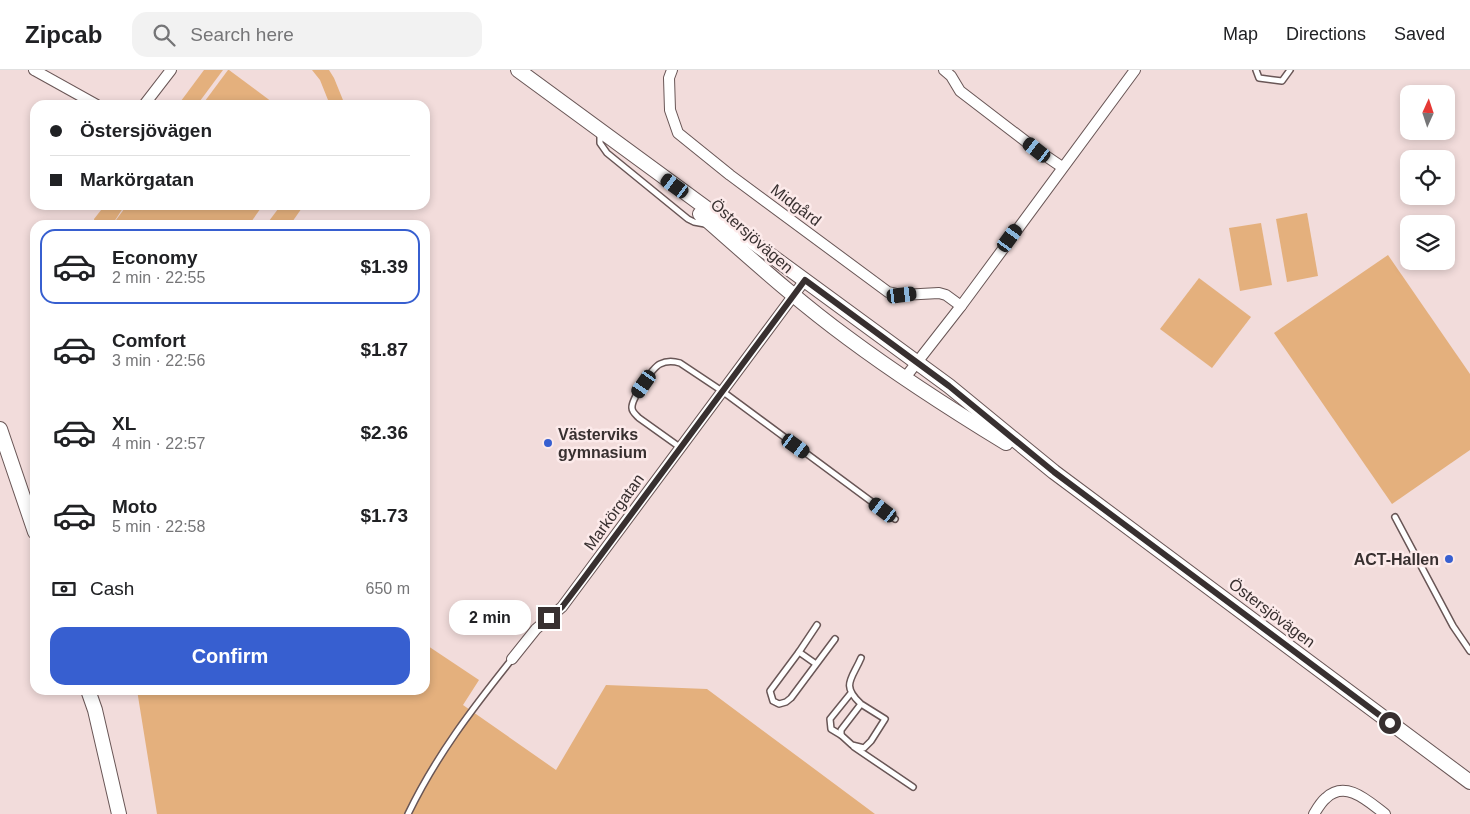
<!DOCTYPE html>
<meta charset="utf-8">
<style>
:root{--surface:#fff;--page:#f2f2f2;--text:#202124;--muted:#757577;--line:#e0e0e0;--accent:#375fd0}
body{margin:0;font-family:Helvetica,sans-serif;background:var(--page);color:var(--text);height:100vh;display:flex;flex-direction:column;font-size:19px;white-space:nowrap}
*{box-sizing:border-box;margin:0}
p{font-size:16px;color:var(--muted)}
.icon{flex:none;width:28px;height:28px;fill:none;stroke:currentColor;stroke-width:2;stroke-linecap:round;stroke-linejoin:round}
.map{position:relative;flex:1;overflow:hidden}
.details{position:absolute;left:30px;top:150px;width:400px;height:475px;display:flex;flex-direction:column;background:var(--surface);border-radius:15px;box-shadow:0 2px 8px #0003}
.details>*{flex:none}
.hud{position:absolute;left:30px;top:30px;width:400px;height:110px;border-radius:15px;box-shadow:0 2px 8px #0003;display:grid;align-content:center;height:110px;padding:0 20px;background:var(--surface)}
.needle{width:32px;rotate:3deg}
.tools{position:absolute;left:1400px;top:15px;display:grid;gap:10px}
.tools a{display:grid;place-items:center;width:55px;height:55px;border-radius:10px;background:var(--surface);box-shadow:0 2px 8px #0003;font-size:25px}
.end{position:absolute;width:22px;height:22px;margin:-11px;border:6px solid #383030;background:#fff;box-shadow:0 0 0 2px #fff}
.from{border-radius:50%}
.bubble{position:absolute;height:35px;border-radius:15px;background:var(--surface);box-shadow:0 2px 8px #0003;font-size:16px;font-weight:800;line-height:35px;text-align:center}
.car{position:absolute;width:15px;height:30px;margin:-15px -8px;border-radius:6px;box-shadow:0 0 4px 1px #0007;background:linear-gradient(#222 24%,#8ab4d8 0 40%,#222 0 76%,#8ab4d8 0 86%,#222 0)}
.hud b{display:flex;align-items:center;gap:18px;height:48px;font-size:19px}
.hud b+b{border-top:1px solid var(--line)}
.hud i{width:12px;height:12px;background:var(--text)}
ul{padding:9px 0 0;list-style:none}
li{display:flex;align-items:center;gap:15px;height:75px;margin:0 10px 8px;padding:0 10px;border:2px solid transparent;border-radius:15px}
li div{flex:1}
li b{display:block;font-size:19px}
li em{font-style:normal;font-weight:800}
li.on{border-color:var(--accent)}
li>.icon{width:45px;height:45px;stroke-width:1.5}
.pay{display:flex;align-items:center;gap:12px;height:55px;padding:0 20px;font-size:19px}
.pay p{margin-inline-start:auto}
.primary-button{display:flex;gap:10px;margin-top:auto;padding:10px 20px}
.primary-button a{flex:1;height:58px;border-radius:15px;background:var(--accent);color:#fff;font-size:20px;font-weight:800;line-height:58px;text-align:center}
header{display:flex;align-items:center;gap:30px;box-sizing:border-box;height:70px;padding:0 25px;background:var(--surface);border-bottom:1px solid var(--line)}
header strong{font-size:24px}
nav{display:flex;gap:28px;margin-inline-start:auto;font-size:18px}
.search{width:350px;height:45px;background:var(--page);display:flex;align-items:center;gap:12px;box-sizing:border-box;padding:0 18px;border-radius:15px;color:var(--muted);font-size:19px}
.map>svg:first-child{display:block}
</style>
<header>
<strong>Zipcab</strong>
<div class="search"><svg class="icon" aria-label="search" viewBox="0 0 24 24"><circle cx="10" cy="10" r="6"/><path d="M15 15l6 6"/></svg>Search here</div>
<nav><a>Map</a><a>Directions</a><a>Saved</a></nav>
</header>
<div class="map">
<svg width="1470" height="744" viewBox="0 0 1470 744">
<rect width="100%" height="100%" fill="#f2dcdb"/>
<g fill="#e4b07d">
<path d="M204,0h19l-26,35h-19z"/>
<path d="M228,0h1l47,35h-74z"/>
<path d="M312,0h17l5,8 11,27h-15l-10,-25z"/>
<path d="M105,135h20l-13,20h-17l-1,-6z"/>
<path d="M127,135h136l-14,20h-127l-6,-5z"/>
<path d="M281,135h23l-14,20h-24z"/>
<path d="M1307,143l11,63 -31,6 -11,-63z"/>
<path d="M1261,153l11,62 -32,6 -11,-63z"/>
<path d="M1388,185l82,119v76l-78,54 -118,-171z"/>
<path d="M1199,208l52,39 -39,51 -52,-39z"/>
<path d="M425,574l54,36 -16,25 93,65 50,-85 101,4 168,125h-718l-20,-124h288z"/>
</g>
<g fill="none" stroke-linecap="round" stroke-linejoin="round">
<g stroke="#695656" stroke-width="8">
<g id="lane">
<path d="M1256,0l3,8 23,3 8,-11"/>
<path d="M600,62v11l7,10 81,66 6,3 11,2"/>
<path d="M681,378l-42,-30c-3,-3 -7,-6 -7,-10 -1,-8 20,-40 28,-44 6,-3 13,-3 20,-1l42,28 173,128"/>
<path d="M1395,447l58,109 17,25"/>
<path d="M799,582l18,-27"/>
<path d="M861,588c-9,21 -20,27 -1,45l1,1 24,15 -14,22 -7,7 -12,-3 -11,-10v-5l20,-26"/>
<path d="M816,594l-17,-12 -29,39 3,10 6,3 7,-2 5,-4 44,-59"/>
<path d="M841,665l-10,-6 -1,-10 21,-26"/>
<path d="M854,677l59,40"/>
<path d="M408,744c28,-58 64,-105 104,-155"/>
</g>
</g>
<g stroke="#695656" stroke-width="12">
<g id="street">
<path d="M34,0l63,35"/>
<path d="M672,0l-3,8 1,32 8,23 52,42 158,117 14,3 37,-2 7,2 15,11"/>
<path d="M944,0l7,6 9,15 77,59 25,17"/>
<path d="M144,35l27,-35"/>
<path d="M904,309l57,-73 174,-236"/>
<path d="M512,589l24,-30 26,-22 243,-327"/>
<path d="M1314,744c3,-5 7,-12 12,-16 20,-19 43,4 59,16"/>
</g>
</g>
<g stroke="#695656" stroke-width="16">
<g id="secondary">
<path d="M518,0l431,316 105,86 416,310"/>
<path d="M700,144c48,42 96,86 148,124 51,38 104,72 158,105"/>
<path d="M0,359l35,103"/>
<path d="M88,620l7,20 24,104"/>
</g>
</g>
<use href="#lane" stroke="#fff" stroke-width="5"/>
<use href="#street" stroke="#fff" stroke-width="10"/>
<use href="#secondary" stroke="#fff" stroke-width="14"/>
</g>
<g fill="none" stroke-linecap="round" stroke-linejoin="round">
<path stroke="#383030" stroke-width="6" d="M549,548l13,-11 22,-29 221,-298 144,106 105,86 336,251"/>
</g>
<g fill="#375fd0" stroke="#fceaea" stroke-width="2">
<circle cx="548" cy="373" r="5"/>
<circle cx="1449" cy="489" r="5"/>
</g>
<g text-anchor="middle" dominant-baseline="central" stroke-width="5" stroke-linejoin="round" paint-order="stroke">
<g font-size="16" fill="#383030" stroke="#fceaea">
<text transform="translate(796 135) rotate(37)">Midgård</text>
<text transform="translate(752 166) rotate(41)">Östersjövägen</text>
<text transform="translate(614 442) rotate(-54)">Markörgatan</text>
<text transform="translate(1272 543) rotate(37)">Östersjövägen</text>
</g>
<g font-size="16" font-weight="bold" fill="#383030" stroke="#fceaea" text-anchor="start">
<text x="558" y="364">Västerviks<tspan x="558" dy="18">gymnasium</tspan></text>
<text x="1439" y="489" text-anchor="end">ACT-Hallen</text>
</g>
</g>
</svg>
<div class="tools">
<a><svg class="needle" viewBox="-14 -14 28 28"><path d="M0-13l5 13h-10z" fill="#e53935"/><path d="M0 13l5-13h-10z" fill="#757577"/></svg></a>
<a><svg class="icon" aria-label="locate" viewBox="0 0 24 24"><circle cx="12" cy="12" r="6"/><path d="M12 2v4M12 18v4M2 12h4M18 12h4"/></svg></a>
<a><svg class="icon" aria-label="layers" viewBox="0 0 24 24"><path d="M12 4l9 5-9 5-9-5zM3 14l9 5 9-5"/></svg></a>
</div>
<i class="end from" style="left:1390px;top:653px"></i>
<i class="end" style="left:549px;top:548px"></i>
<div class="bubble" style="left:449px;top:530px;width:82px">2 min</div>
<i class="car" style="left:1037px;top:80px;rotate:308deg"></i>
<i class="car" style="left:675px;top:116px;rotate:306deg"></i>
<i class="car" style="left:1010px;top:168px;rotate:36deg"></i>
<i class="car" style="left:902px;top:225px;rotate:83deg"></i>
<i class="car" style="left:644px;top:314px;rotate:215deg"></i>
<i class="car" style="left:796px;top:376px;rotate:126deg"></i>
<i class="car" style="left:883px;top:440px;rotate:307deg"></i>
<div class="hud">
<b><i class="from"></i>Östersjövägen</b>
<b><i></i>Markörgatan</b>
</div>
<section class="details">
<ul>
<li class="on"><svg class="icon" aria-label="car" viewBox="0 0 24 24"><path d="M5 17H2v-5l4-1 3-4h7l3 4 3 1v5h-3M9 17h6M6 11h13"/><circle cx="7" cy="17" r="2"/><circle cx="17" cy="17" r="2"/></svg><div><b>Economy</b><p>2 min · 22:55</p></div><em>$1.39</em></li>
<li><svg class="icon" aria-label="car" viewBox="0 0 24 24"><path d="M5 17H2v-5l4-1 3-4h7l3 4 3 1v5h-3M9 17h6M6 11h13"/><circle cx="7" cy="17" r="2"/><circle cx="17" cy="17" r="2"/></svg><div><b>Comfort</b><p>3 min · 22:56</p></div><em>$1.87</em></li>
<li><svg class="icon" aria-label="car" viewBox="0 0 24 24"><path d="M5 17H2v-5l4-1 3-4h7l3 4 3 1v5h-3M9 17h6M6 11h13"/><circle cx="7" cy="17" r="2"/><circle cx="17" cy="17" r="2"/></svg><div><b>XL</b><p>4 min · 22:57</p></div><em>$2.36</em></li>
<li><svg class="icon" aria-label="car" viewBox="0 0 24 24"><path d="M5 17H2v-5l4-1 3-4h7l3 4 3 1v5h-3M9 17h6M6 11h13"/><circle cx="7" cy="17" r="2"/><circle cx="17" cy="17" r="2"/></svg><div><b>Moto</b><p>5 min · 22:58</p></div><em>$1.73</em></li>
</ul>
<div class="pay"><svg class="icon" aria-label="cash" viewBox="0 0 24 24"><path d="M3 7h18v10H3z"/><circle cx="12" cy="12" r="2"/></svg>Cash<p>650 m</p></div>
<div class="primary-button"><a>Confirm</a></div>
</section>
</div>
